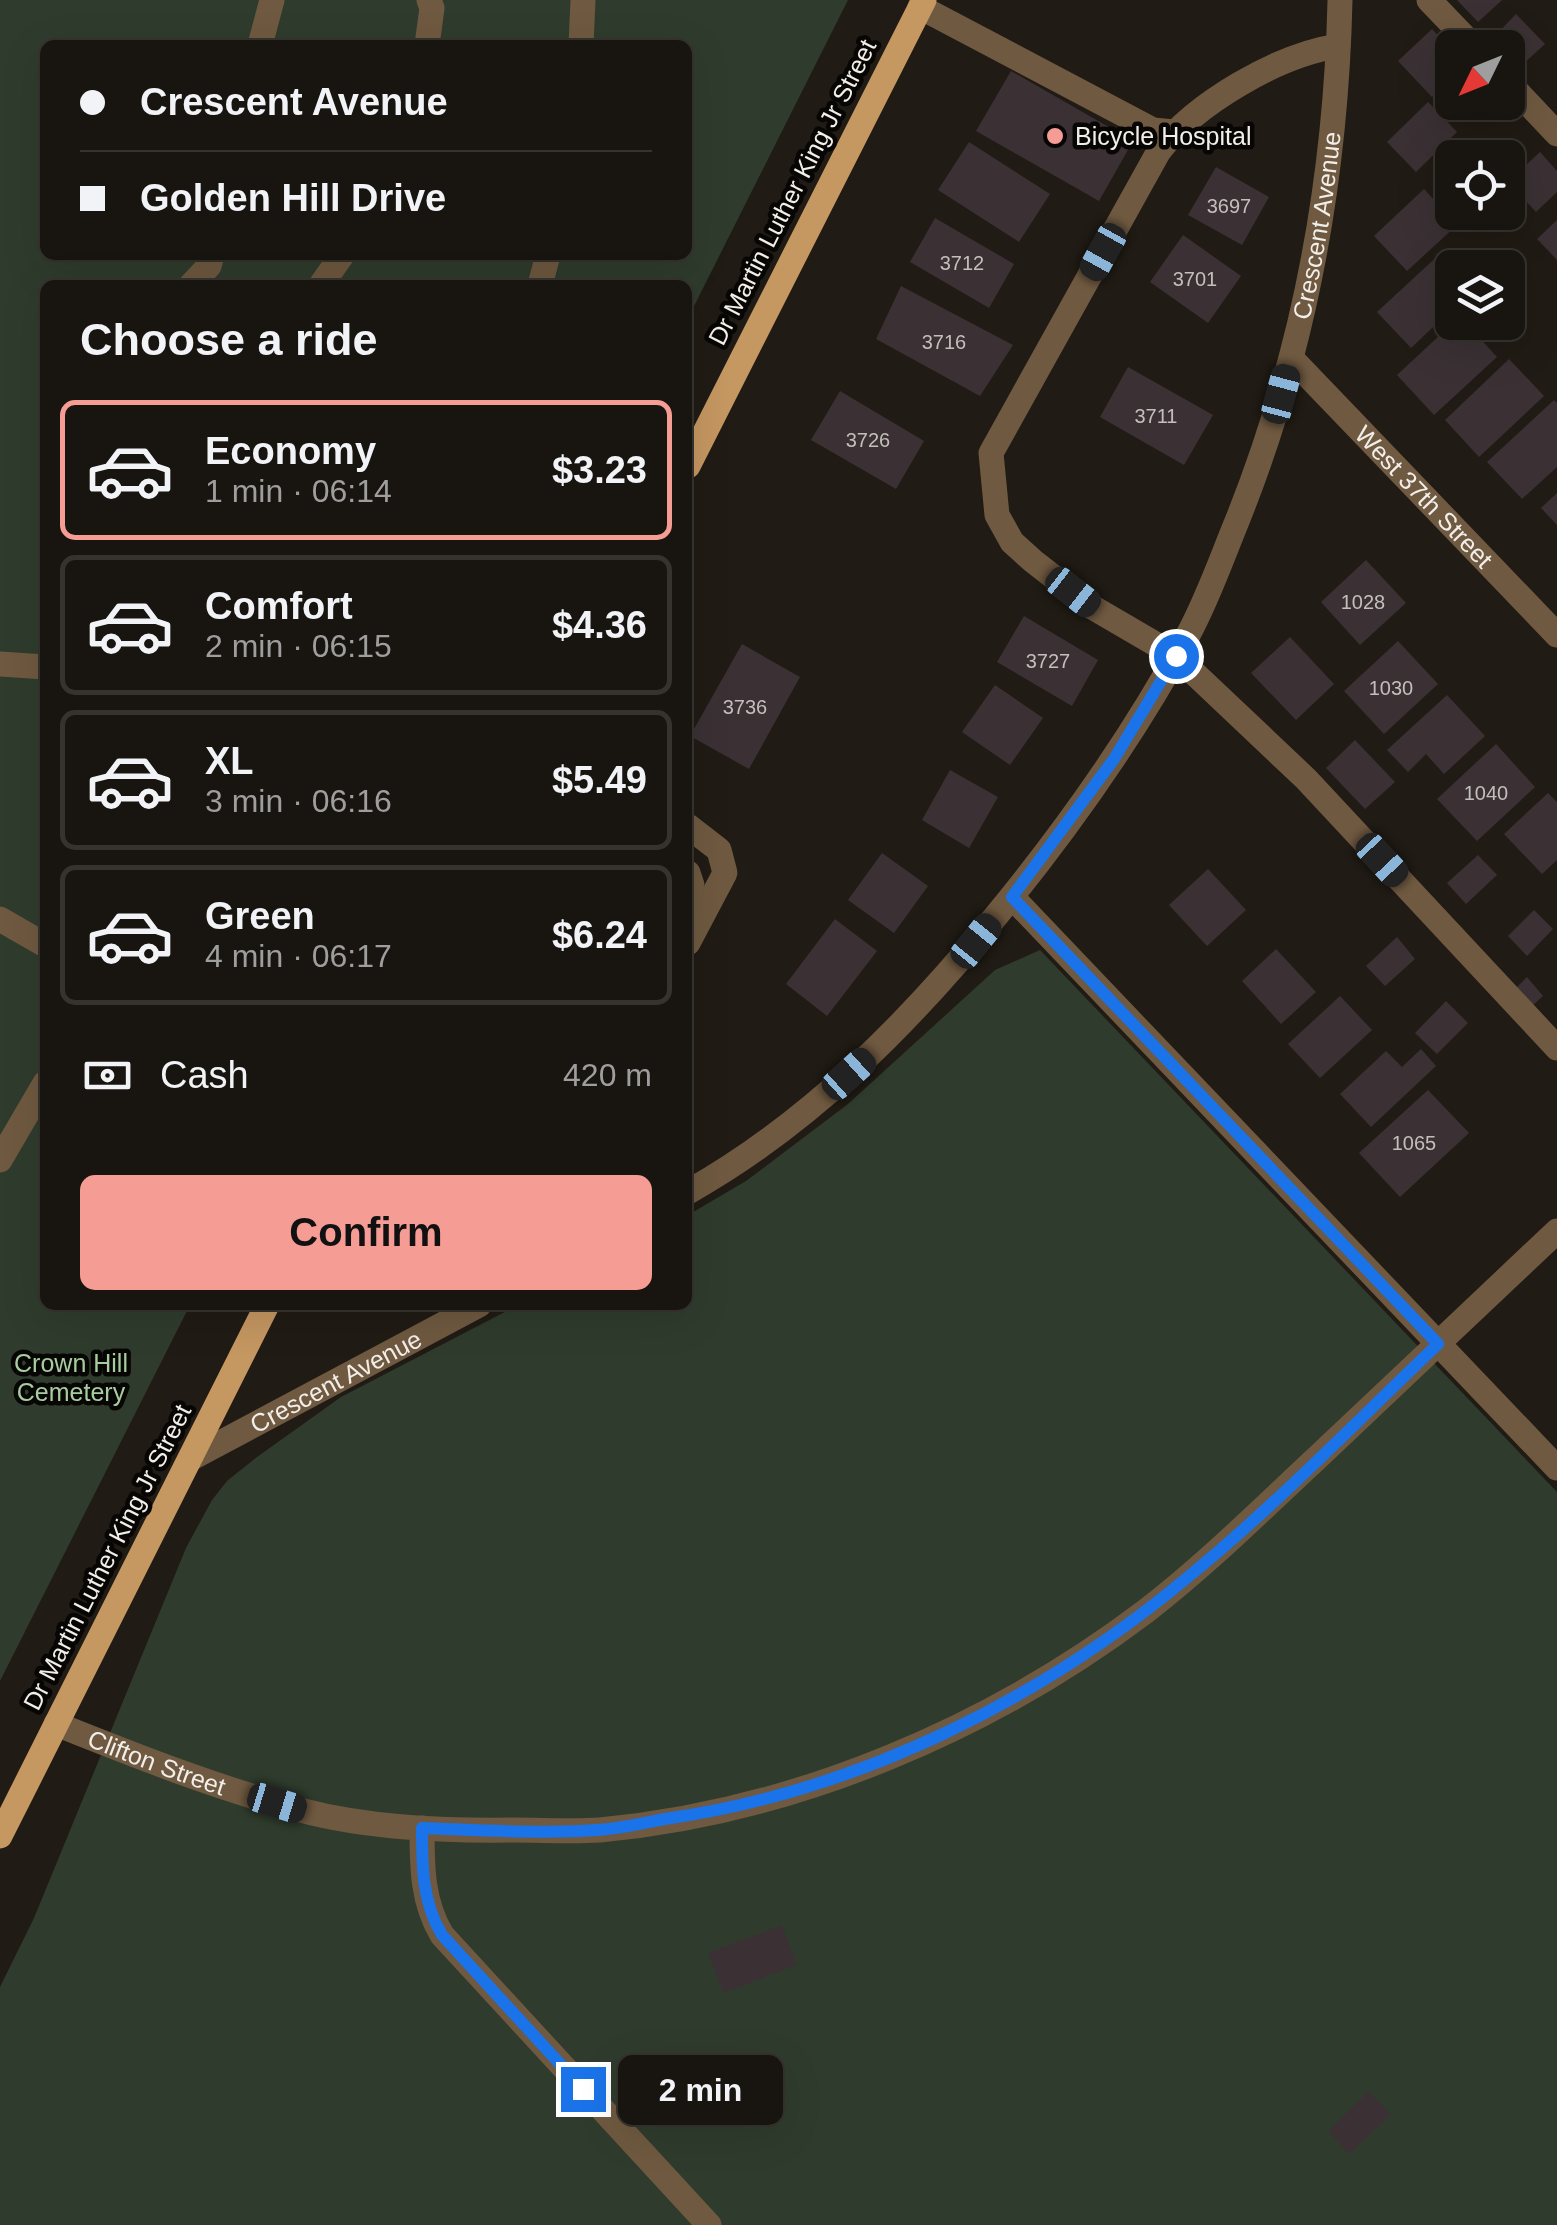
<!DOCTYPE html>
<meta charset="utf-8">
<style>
:root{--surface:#18140f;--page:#211d18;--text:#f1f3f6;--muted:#9f9e9e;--line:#36332f;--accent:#f59c94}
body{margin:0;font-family:Arial,sans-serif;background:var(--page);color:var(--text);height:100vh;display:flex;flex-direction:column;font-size:38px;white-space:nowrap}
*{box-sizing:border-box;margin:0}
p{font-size:32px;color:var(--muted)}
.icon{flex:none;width:55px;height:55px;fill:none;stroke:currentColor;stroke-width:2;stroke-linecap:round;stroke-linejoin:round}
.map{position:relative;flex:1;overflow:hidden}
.panel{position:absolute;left:40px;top:280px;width:652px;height:1030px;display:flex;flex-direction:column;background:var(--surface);border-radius:15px;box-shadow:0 10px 40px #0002,0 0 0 2px var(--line)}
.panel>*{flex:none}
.top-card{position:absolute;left:40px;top:40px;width:652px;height:220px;border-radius:15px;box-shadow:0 10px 40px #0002,0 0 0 2px var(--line);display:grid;align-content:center;height:220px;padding:0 40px;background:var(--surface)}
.needle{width:65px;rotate:227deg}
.tools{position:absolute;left:1435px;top:30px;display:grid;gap:20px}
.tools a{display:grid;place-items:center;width:90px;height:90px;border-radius:15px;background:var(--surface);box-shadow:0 10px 40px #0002,0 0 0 2px var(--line);font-size:50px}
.end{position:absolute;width:45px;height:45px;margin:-22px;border:12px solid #1a73e8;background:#fff;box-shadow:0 0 0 5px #fff}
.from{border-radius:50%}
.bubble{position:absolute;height:70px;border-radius:15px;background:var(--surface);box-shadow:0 10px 40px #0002,0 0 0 2px var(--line);font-size:32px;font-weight:700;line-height:70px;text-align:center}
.car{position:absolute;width:30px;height:60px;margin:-30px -15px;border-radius:12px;box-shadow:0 0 8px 2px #0007;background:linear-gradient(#222 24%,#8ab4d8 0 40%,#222 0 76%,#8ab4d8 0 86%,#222 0)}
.top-card b{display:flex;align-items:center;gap:35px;height:95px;font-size:38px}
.top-card b+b{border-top:2px solid var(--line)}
.top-card i{width:25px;height:25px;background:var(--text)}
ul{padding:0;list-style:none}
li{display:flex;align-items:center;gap:30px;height:140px;margin:0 20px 15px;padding:0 20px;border:5px solid var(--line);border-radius:15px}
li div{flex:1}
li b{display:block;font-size:38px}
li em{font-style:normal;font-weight:700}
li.on{border-color:var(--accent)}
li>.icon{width:90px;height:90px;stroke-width:1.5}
h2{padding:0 40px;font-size:45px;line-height:120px}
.pay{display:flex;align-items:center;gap:25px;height:110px;padding:0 40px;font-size:38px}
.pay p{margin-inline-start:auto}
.button{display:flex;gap:20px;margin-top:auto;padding:20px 40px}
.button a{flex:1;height:115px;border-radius:15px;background:var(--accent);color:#111;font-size:40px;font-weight:700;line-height:115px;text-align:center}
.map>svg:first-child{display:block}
</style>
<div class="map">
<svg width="1557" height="2225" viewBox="0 0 1557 2225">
<rect width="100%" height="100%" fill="#201b14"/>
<g fill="#2f3c2d" fill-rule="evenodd">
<path d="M0,0h848l-160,318v-33h-643v1020h145l-190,376zM45,45h643v210h-643z"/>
<path d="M1040,950l517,542v733h-1557v-238l34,-69 152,-370 26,-48 15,-19 30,-24 84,-60 177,-92h170v-90l58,-34 102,-77 147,-134z"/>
</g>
<g fill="#3b3135">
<path d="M1457,0h45l-24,22z"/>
<path d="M1516,14l29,30 -23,21 -26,-30z"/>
<path d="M1432,29l20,22v26l-20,20 -34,-36z"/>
<path d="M1011,71l122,70 -34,60 -123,-70z"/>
<path d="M1428,102l29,30 -41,40 -29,-30z"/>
<path d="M969,142l81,52 -31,48 -81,-52z"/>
<path d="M1540,152l17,19v21l-21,20 -28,-30z"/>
<path d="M1216,167l53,30 -27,48 -54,-30z"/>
<path d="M1424,189l33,36 -50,46 -33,-35z"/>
<path d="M935,218l79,46 -25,44 -79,-46z"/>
<path d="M1557,220v40l-20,-21z"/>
<path d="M1183,235l58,41 -33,47 -58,-41z"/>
<path d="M1443,251l15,17h-6v41l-41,39 -34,-36z"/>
<path d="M901,286l112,59 -33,51 -104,-57z"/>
<path d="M1454,322h11l32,35 -63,58 -37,-40z"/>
<path d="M1509,359l35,37 -65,61 -34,-37z"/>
<path d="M1128,367l85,48 -29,50 -84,-48z"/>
<path d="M840,391l84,50 -28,48 -85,-49z"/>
<path d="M1554,400l3,3v64l-35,32 -35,-37z"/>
<path d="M1557,493v32l-16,-17z"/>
<path d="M1366,560l40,43 -46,42 -39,-43z"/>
<path d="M1024,616l74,44 -26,46 -75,-44z"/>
<path d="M1290,637l44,47 -38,36 -45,-47z"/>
<path d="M1398,641l40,43 -54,50 -40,-43z"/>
<path d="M742,644l58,33 -51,92 -59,-33z"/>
<path d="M995,685l48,33 -33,47 -48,-33z"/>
<path d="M1447,695l38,41 -41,38 -18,-20 -18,18 -21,-22z"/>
<path d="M1355,740l40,42 -30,27 -39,-41z"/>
<path d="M1496,744l39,43 -58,54 -40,-42z"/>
<path d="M950,770l48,27 -29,51 -47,-28z"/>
<path d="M1548,793l9,9v58l-15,14 -38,-40z"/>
<path d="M882,853l46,33 -34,47 -46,-33z"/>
<path d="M1478,855l19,20 -31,29 -19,-21z"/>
<path d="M1208,869l38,41 -39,36 -38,-41z"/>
<path d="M1534,910l19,19 -26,27 -19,-20z"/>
<path d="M835,919l42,32 -50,65 -41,-32z"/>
<path d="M1397,937l18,22 -30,27 -19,-20z"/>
<path d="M1276,949l40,43 -35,32 -39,-43z"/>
<path d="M1527,977l16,19 -12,11 -17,-17z"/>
<path d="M1340,996l32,34 -52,48 -32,-34z"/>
<path d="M1446,1001l22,22 -31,31 -22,-21z"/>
<path d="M1421,1049l15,17 -65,61 -31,-33 46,-43 16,16z"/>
<path d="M1428,1090l41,43 -69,64 -41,-44z"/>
<path d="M782,1925l15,40 -74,28 -15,-40z"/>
<path d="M1369,2091l22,24 -42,39 -21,-23z"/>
</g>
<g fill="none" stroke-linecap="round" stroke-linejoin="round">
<g stroke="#6f5940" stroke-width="25">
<path d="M1429,0l46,48"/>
<path d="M920,7l233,123 21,2"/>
<path d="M260,45l12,-45"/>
<path d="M427,45l5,-37 -3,-8"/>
<path d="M581,45l2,-45"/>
<path d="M1338,46c-60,9 -142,57 -179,105l-168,302 6,62 15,27 21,19 59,46 84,49 130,123 251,269"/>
<path d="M1508,82l49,52"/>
<path d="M191,285l18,-19 3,-11"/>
<path d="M321,285l21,-30"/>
<path d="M540,285l8,-30"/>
<path id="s1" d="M1291,358l266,277"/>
<path d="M0,664l45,3"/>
<path d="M688,826l31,24 6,23 -37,70"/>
<path d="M688,873l4,12 -4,22"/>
<path d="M1012,897l545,571"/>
<path d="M0,919l45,26"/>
<path d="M0,1160l45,-77"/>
<path id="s2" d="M688,1192c121,-68 221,-169 308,-276 72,-88 138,-181 192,-281 18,-33 31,-69 45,-104 69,-168 103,-349 107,-531"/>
<path id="s3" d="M190,1459l289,-154"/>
<path id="s4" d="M56,1724c80,32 161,64 244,86 68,18 143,21 214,20 28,0 58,2 86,0 195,-18 390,-101 546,-219 61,-47 116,-102 173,-155 79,-75 159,-150 238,-225"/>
<path d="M422,1828c0,38 0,74 20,107l267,290"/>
</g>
<g stroke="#c59761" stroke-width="25">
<path d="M688,466l236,-466"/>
<path d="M0,1836l267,-531"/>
</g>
</g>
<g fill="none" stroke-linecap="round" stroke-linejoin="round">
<path stroke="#1a73e8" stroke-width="12" d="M583,2089l-141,-154c-20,-33 -20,-69 -20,-107 57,2 117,6 174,2 26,-1 50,-8 75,-12 189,-28 371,-119 517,-241 88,-72 168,-155 250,-233l-426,-447 102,-138 62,-103"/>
</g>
<circle fill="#f59c94" stroke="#080604" stroke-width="4" cx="1055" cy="136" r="10"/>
<g text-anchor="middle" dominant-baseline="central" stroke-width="9" stroke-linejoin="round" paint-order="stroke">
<g font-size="20" fill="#c4bfbc">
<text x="1229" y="206">3697</text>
<text x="962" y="263">3712</text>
<text x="1195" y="279">3701</text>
<text x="944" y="342">3716</text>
<text x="1156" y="416">3711</text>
<text x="868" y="440">3726</text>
<text x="1363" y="602">1028</text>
<text x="1048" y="661">3727</text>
<text x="1391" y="688">1030</text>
<text x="745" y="707">3736</text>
<text x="1486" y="793">1040</text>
<text x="1414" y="1143">1065</text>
</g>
<g font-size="25" fill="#f2eee9" stroke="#080604" text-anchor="start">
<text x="1075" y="136">Bicycle Hospital</text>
</g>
<g font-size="25" fill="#f2eee9" stroke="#080604">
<text transform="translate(792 192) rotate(-63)">Dr Martin Luther King Jr Street</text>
<text stroke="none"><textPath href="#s2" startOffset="1188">Crescent Avenue</textPath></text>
<text stroke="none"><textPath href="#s1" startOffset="192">West 37th Street</textPath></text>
<text stroke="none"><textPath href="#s3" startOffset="165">Crescent Avenue</textPath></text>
<text transform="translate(107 1557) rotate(-63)">Dr Martin Luther King Jr Street</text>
<text stroke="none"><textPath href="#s4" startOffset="108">Clifton Street</textPath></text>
</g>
<g font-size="25" fill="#a7cd9f" stroke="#080604">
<text x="71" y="1363">Crown Hill<tspan x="71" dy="29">Cemetery</tspan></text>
</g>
</g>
</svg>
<div class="tools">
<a><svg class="needle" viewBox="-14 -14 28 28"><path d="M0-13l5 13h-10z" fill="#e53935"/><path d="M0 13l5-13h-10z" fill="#9f9e9e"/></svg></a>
<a><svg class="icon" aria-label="locate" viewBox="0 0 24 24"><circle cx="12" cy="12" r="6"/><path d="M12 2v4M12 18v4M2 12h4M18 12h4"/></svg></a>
<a><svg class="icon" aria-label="layers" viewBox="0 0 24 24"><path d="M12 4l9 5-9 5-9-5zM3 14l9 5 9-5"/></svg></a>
</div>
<i class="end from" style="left:1176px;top:656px"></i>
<i class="end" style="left:583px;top:2089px"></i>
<div class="bubble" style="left:618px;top:2055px;width:165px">2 min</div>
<i class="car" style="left:1103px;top:252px;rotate:209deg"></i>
<i class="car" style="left:1281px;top:394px;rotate:15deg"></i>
<i class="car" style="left:1073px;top:592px;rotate:128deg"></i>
<i class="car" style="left:1382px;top:860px;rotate:137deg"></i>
<i class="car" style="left:976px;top:941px;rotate:39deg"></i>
<i class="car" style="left:849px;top:1074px;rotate:48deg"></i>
<i class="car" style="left:277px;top:1803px;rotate:107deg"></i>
<div class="top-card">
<b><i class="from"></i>Crescent Avenue</b>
<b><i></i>Golden Hill Drive</b>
</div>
<section class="panel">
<h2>Choose a ride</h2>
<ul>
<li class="on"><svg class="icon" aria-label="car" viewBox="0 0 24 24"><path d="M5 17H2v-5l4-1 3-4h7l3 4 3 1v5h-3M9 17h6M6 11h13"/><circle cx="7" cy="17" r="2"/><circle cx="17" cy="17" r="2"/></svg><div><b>Economy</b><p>1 min · 06:14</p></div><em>$3.23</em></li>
<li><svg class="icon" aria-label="car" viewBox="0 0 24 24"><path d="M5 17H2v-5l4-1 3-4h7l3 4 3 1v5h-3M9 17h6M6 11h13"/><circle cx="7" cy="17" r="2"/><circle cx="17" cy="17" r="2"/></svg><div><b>Comfort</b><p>2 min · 06:15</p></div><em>$4.36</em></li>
<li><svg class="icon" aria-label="car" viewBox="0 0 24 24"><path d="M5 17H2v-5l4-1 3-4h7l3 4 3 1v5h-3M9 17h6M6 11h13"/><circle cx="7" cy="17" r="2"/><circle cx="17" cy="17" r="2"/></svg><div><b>XL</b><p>3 min · 06:16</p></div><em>$5.49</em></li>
<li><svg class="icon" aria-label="car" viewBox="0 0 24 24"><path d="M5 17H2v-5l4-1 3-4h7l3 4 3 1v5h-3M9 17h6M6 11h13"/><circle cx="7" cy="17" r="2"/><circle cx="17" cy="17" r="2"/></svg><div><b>Green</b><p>4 min · 06:17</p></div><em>$6.24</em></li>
</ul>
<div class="pay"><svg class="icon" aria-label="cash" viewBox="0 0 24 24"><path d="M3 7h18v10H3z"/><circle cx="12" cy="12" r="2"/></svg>Cash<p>420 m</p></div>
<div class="button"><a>Confirm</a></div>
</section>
</div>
